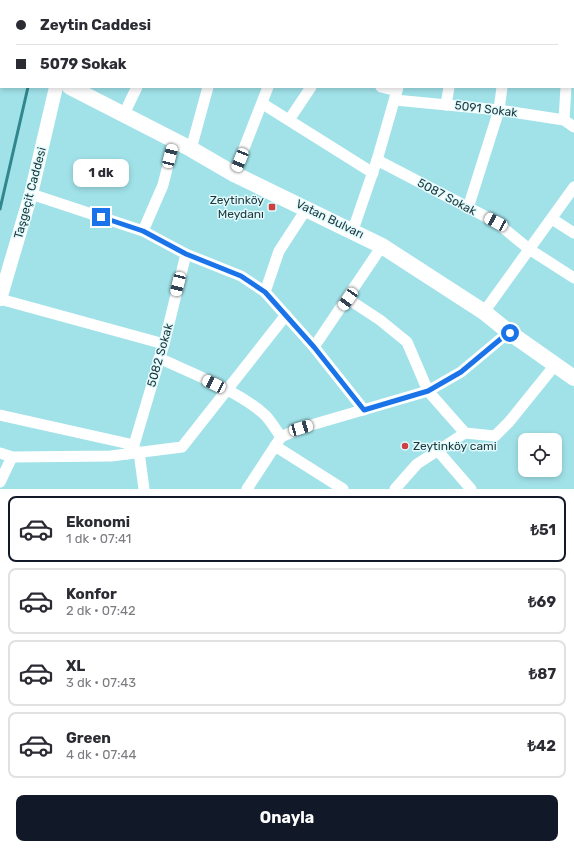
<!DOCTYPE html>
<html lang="tr">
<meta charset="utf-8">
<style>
:root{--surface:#fff;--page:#f2f2f3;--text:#2b2b33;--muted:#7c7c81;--line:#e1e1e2;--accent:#111827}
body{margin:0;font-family:Rubik,sans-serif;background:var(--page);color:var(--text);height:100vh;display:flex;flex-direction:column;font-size:15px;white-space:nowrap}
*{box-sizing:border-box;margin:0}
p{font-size:13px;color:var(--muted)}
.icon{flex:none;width:22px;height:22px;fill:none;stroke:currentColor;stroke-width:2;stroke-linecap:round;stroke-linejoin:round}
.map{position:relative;height:489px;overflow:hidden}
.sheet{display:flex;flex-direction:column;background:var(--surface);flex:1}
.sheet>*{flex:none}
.top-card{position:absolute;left:0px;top:0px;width:574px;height:88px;box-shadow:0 2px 6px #0003;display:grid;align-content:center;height:88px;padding:0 16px;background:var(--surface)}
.controls{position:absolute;left:518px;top:433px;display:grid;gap:8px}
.controls a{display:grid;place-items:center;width:44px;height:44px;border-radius:8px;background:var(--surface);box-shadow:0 2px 6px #0003;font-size:20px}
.end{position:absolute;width:18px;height:18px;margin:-9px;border:5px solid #1a73e8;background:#fff;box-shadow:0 0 0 2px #fff}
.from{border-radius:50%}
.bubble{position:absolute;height:28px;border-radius:8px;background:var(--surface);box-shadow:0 2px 6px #0003;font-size:13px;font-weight:700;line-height:28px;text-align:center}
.car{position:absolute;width:12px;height:24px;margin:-12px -6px;border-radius:5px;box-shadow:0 0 3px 1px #0007;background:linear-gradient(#fff 24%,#345 0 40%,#fff 0 76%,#345 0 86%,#fff 0)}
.top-card b{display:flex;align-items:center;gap:14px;height:38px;font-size:15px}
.top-card b+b{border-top:1px solid var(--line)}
.top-card i{width:10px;height:10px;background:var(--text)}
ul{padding:7px 0 0;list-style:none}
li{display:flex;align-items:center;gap:12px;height:66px;margin:0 8px 6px;padding:0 8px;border:2px solid var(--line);border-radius:8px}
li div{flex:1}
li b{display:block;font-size:15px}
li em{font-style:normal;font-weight:700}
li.on{border-color:var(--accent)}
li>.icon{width:36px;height:36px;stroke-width:1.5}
.primary-button{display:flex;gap:8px;margin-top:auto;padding:8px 16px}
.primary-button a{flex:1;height:46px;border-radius:8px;background:var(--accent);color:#fff;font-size:16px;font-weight:700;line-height:46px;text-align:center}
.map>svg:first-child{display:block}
</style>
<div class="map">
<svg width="574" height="489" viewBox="0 0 574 489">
<rect width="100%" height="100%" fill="#a1e2e9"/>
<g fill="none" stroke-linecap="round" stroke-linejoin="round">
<g stroke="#32868e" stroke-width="3">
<path d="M14,1l1,-1"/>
<path d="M0,24l1,-2"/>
<path d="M0,60l1,1"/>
<path d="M0,209l28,-122"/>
</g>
<g stroke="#fff" stroke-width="11">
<path d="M526,0l6,1"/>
<path d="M24,1l1,-1"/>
<path d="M116,1v-1"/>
<path d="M178,1l1,-1"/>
<path d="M232,1v-1"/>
<path d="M297,1v-1"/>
<path d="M360,1v-1"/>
<path d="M412,1v-1"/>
<path d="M463,1v-1"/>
<path d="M514,1v-1"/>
<path d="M573,4l1,-1"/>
<path d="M381,87l16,4"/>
<path d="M395,100l104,10 65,10 10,7"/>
<path d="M263,104l110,69"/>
<path d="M446,105l3,-18"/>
<path d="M123,116l14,-29"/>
<path d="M289,120l22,-33"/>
<path d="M564,120l2,-33"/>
<path d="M191,149l17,-62"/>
<path d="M377,160l119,62 33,27 45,29"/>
<path d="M234,174l34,-87"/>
<path d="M31,194l112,37 43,23 55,22 24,16 49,55 50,63"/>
<path d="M468,208l31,-98 3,-23"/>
<path d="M552,219l22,14"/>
<path d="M353,230l24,-70 21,-73"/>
<path d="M143,231l20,-46 11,-44"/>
<path d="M265,292l14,-41 28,-43"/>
<path d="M0,299l164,45"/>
<path d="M348,299l32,21 27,22 21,49 37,42"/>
<path d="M484,312l90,-125"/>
<path d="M314,347l68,-101"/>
<path d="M159,358c32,15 80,33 106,57 6,6 11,15 16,22"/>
<path d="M0,415l134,30"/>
<path d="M465,433l30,3 14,-14 46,-57"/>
<path d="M275,446l68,43"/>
<path d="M438,451l33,38"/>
<path d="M139,452l5,37"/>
<path d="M0,453l12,4 99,-1 71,-9 104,-132"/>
<path d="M127,454l7,-9 30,-101 22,-90"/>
<path d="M0,482l12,-25"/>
<path d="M247,489l34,-52 20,-9 127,-37 33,-19 48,-40"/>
<path d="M395,489l22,-25 48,-31"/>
</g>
<path stroke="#fff" stroke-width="14" d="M0,299l31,-105 25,-107"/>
<g stroke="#fff" stroke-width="16">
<path d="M0,40l1,1"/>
<path d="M70,87l121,62 43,25 148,72 102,66 26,21 64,45"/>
</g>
</g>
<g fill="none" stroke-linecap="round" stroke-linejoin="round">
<path stroke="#1a73e8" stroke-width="5" d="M101,217l42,14 43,23 55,22 24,16 49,55 50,63 64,-19 33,-19 48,-40 1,1"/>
</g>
<g fill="#ce3f3f" stroke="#e2fbfe" stroke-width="1.5">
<rect x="268" y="203" width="8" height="8" rx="2"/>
<circle cx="405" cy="446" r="4"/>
</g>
<g text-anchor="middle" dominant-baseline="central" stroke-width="3" stroke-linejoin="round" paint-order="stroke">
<g font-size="12" fill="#1d373a" stroke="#e2fbfe">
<text transform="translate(486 109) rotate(7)">5091 Sokak</text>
<text transform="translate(30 193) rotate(-75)">Taşgeçit Caddesi</text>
<text transform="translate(447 197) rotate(28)">5087 Sokak</text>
<text transform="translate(330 219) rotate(26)">Vatan Bulvarı</text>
<text transform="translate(160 355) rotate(-74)">5082 Sokak</text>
</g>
<g font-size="12" fill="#1d373a" stroke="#e2fbfe" text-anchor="end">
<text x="264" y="200">Zeytinköy<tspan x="264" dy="14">Meydanı</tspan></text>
<text x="413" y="446" text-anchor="start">Zeytinköy cami</text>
</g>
</g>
</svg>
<div class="controls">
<a><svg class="icon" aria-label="locate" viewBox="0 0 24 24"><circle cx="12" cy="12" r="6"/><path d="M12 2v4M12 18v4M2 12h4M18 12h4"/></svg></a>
</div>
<i class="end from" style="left:510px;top:333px"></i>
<i class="end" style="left:101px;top:217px"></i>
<div class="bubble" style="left:73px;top:159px;width:56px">1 dk</div>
<i class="car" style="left:170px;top:156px;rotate:14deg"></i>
<i class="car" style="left:240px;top:160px;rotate:202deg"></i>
<i class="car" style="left:496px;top:222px;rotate:298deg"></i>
<i class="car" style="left:178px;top:284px;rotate:194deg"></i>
<i class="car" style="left:348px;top:299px;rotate:215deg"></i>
<i class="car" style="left:214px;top:384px;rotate:296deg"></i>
<i class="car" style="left:301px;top:428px;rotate:74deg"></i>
<div class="top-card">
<b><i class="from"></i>Zeytin Caddesi</b>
<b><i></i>5079 Sokak</b>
</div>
</div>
<section class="sheet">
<ul>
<li class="on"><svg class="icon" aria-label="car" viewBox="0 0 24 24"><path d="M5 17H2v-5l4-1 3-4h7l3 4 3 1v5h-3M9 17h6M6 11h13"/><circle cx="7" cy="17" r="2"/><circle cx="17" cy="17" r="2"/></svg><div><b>Ekonomi</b><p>1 dk · 07:41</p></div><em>₺51</em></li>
<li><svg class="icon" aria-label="car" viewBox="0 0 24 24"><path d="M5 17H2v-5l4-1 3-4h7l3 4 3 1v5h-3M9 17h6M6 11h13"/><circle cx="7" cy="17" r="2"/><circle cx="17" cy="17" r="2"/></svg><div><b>Konfor</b><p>2 dk · 07:42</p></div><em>₺69</em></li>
<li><svg class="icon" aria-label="car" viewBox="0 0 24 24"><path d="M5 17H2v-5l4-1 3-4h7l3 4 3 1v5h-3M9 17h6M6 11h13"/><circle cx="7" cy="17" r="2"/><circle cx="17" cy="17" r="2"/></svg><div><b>XL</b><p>3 dk · 07:43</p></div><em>₺87</em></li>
<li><svg class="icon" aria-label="car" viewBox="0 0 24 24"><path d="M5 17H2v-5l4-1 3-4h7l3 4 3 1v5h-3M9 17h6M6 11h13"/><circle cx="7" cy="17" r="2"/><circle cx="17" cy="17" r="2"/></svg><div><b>Green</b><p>4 dk · 07:44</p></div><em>₺42</em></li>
</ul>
<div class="primary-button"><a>Onayla</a></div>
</section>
